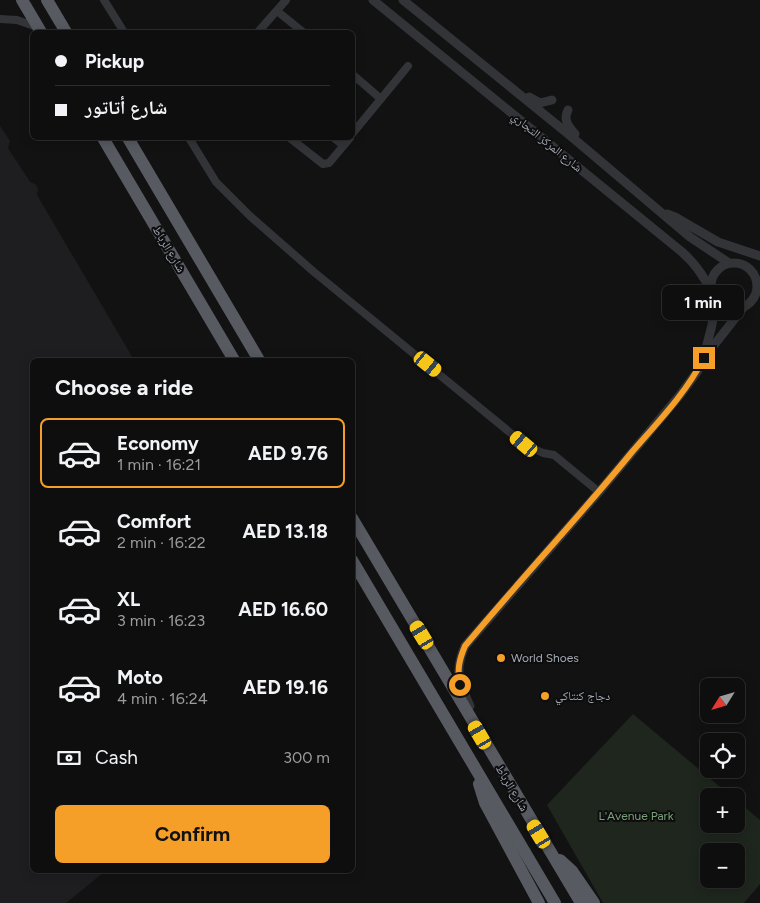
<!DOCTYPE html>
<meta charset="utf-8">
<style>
:root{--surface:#0e0e0e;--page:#1c1c1c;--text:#f1f3f6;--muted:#9b9c9e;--line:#2e2e2e;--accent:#f59e28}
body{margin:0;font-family:Figtree,"Noto Naskh Arabic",sans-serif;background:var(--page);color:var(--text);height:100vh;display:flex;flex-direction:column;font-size:19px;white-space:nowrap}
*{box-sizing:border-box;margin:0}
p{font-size:16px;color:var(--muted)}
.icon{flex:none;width:28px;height:28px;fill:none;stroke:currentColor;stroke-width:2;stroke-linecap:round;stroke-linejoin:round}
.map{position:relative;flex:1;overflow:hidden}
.sheet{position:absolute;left:30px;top:358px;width:325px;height:515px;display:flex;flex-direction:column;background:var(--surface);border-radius:8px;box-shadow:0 2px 12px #0003,0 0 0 1px var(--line)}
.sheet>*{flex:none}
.banner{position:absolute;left:30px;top:30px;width:325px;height:110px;border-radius:8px;box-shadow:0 2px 12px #0003,0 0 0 1px var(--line);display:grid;align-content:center;height:110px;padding:0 25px;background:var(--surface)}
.needle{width:32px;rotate:233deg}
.fabs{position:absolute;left:700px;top:678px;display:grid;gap:10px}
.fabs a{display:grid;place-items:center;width:45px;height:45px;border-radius:8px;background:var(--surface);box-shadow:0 2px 12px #0003,0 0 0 1px var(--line);font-size:25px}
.end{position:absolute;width:22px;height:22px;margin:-11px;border:6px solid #f59e28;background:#111;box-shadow:0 0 0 2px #111}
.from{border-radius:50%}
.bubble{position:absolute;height:35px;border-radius:8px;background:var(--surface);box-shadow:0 2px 12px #0003,0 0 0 1px var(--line);font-size:16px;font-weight:700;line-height:35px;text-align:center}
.car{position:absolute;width:15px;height:30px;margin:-15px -8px;border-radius:6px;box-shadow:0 0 4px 1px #0007;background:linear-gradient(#f5c518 24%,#345 0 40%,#f5c518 0 76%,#345 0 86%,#f5c518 0)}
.banner b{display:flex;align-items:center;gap:18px;height:48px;font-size:19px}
.banner b+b{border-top:1px solid var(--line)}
.banner i{width:12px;height:12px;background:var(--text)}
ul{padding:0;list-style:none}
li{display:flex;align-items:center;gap:15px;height:70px;margin:0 10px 8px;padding:0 15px;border:2px solid transparent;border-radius:8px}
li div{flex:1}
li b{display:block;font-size:19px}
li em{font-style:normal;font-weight:700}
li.on{border-color:var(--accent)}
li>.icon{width:45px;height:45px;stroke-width:1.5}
h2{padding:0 25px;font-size:22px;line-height:60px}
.pay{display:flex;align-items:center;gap:12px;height:55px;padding:0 25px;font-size:19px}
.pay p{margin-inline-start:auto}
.button{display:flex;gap:10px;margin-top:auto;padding:10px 25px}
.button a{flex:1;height:58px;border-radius:8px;background:var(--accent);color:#111;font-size:20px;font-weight:700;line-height:58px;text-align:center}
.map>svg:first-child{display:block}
</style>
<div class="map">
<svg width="760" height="903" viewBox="0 0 760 903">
<rect width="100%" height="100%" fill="#121213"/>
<path fill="#1e1e20" d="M0,126l10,15 -2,7 22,34 5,2 3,4 -1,7 97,165h-102v510h69l2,3 -37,30h-66z"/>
<path fill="#1e261e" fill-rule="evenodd" d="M633,714l98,82h-22v28h27v-24l24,20v64l-16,19h-141l-56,-98zM709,851h27v28h-27z"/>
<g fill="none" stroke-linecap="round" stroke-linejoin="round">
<g stroke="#333438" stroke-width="8">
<path d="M104,0l20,32"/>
<path d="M277,11l26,21"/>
<path d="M0,19l17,1 20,7"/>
<path d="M258,32l28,-32"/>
<path d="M352,74l29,25"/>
<path d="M352,134l56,-68"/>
<path d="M189,138l27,44 34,34 64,56 210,172 19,9 11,2 45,37"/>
<path d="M290,138l33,26 6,-1 21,-25"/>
<path d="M334,138l9,7"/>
</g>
<g stroke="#333438" stroke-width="9">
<path d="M373,0l309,252c14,12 22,24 30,41"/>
<path d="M403,0l164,133 123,104 39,26"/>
<path d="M529,97l11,6 12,-3"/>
<path d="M568,110c-5,10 0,16 7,24"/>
<path d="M667,214l8,3 43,25 42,14"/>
<circle cx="734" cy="286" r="23"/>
<path d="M704,356l8,-31 3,-25"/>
<path d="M470,706c-11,-24 -16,-35 -5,-60l134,-154 81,-97 17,-23 7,-14 39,-50"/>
</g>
<g stroke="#575a61" stroke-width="12">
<path d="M22,0l19,32"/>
<path d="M47,0l19,32"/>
<path d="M103,138l131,222"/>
<path d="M128,138l131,222"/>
<path d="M352,518l229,385"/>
<path d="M352,560l203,343"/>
<path d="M479,784l6,19 54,100"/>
<path d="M560,860l12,11 22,32"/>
</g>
</g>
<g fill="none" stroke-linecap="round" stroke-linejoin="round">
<path stroke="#f59e28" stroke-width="6" d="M460,685c-3,-15 -1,-25 5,-39 55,-66 113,-128 167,-194 26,-30 54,-59 72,-94"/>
</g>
<g fill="#f59e28" stroke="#0d0d0e" stroke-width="2">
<circle cx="501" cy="658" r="5"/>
<circle cx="545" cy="696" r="5"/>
</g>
<g text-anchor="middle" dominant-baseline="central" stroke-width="4" stroke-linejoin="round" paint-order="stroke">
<g font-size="12" fill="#a3aab4" stroke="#0d0d0e">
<text transform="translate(547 142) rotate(39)">شارع المركز التجاري</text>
<text transform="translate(169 249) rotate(59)">شارع الرباط</text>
<text transform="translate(512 788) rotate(59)">شارع الرباط</text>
</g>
<g font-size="12" fill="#a3aab4" stroke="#0d0d0e" text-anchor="start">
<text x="511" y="658">World Shoes</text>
<text x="555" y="696">دجاج كنتاكي</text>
</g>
<g font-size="12" fill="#7aa079" stroke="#0d0d0e">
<text x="636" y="816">L'Avenue Park</text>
</g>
</g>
</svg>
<div class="fabs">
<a><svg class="needle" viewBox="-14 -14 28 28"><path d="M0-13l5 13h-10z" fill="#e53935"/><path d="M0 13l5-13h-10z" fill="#9b9c9e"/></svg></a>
<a><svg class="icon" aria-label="locate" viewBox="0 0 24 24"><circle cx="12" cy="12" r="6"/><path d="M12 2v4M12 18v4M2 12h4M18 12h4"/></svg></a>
<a>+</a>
<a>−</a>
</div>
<i class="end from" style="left:460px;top:685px"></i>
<i class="end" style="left:704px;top:358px"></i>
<div class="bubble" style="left:662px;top:285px;width:82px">1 min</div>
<i class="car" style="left:428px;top:364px;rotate:129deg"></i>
<i class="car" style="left:524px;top:444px;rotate:310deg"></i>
<i class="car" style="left:422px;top:635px;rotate:329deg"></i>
<i class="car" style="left:480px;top:735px;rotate:330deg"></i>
<i class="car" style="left:539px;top:834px;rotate:329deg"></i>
<div class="banner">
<b><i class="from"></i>Pickup</b>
<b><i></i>شارع أتاتور</b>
</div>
<section class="sheet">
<h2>Choose a ride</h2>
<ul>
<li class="on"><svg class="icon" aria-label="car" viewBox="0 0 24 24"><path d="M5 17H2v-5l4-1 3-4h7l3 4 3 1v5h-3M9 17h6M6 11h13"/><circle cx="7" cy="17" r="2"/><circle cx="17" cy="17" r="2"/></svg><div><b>Economy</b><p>1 min · 16:21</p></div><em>AED 9.76</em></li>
<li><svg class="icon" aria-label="car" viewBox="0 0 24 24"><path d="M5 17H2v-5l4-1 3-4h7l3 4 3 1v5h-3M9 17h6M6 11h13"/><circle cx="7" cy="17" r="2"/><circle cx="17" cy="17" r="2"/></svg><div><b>Comfort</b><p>2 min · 16:22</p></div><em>AED 13.18</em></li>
<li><svg class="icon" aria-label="car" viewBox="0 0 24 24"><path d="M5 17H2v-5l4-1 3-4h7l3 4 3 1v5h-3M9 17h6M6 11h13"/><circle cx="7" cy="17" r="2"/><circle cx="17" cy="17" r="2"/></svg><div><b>XL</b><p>3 min · 16:23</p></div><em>AED 16.60</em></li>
<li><svg class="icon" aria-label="car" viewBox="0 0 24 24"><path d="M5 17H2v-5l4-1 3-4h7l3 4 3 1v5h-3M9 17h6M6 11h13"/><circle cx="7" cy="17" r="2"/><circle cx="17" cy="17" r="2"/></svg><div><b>Moto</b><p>4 min · 16:24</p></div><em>AED 19.16</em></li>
</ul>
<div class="pay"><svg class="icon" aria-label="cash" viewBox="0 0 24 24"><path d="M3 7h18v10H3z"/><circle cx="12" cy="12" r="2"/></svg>Cash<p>300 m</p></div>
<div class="button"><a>Confirm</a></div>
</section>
</div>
